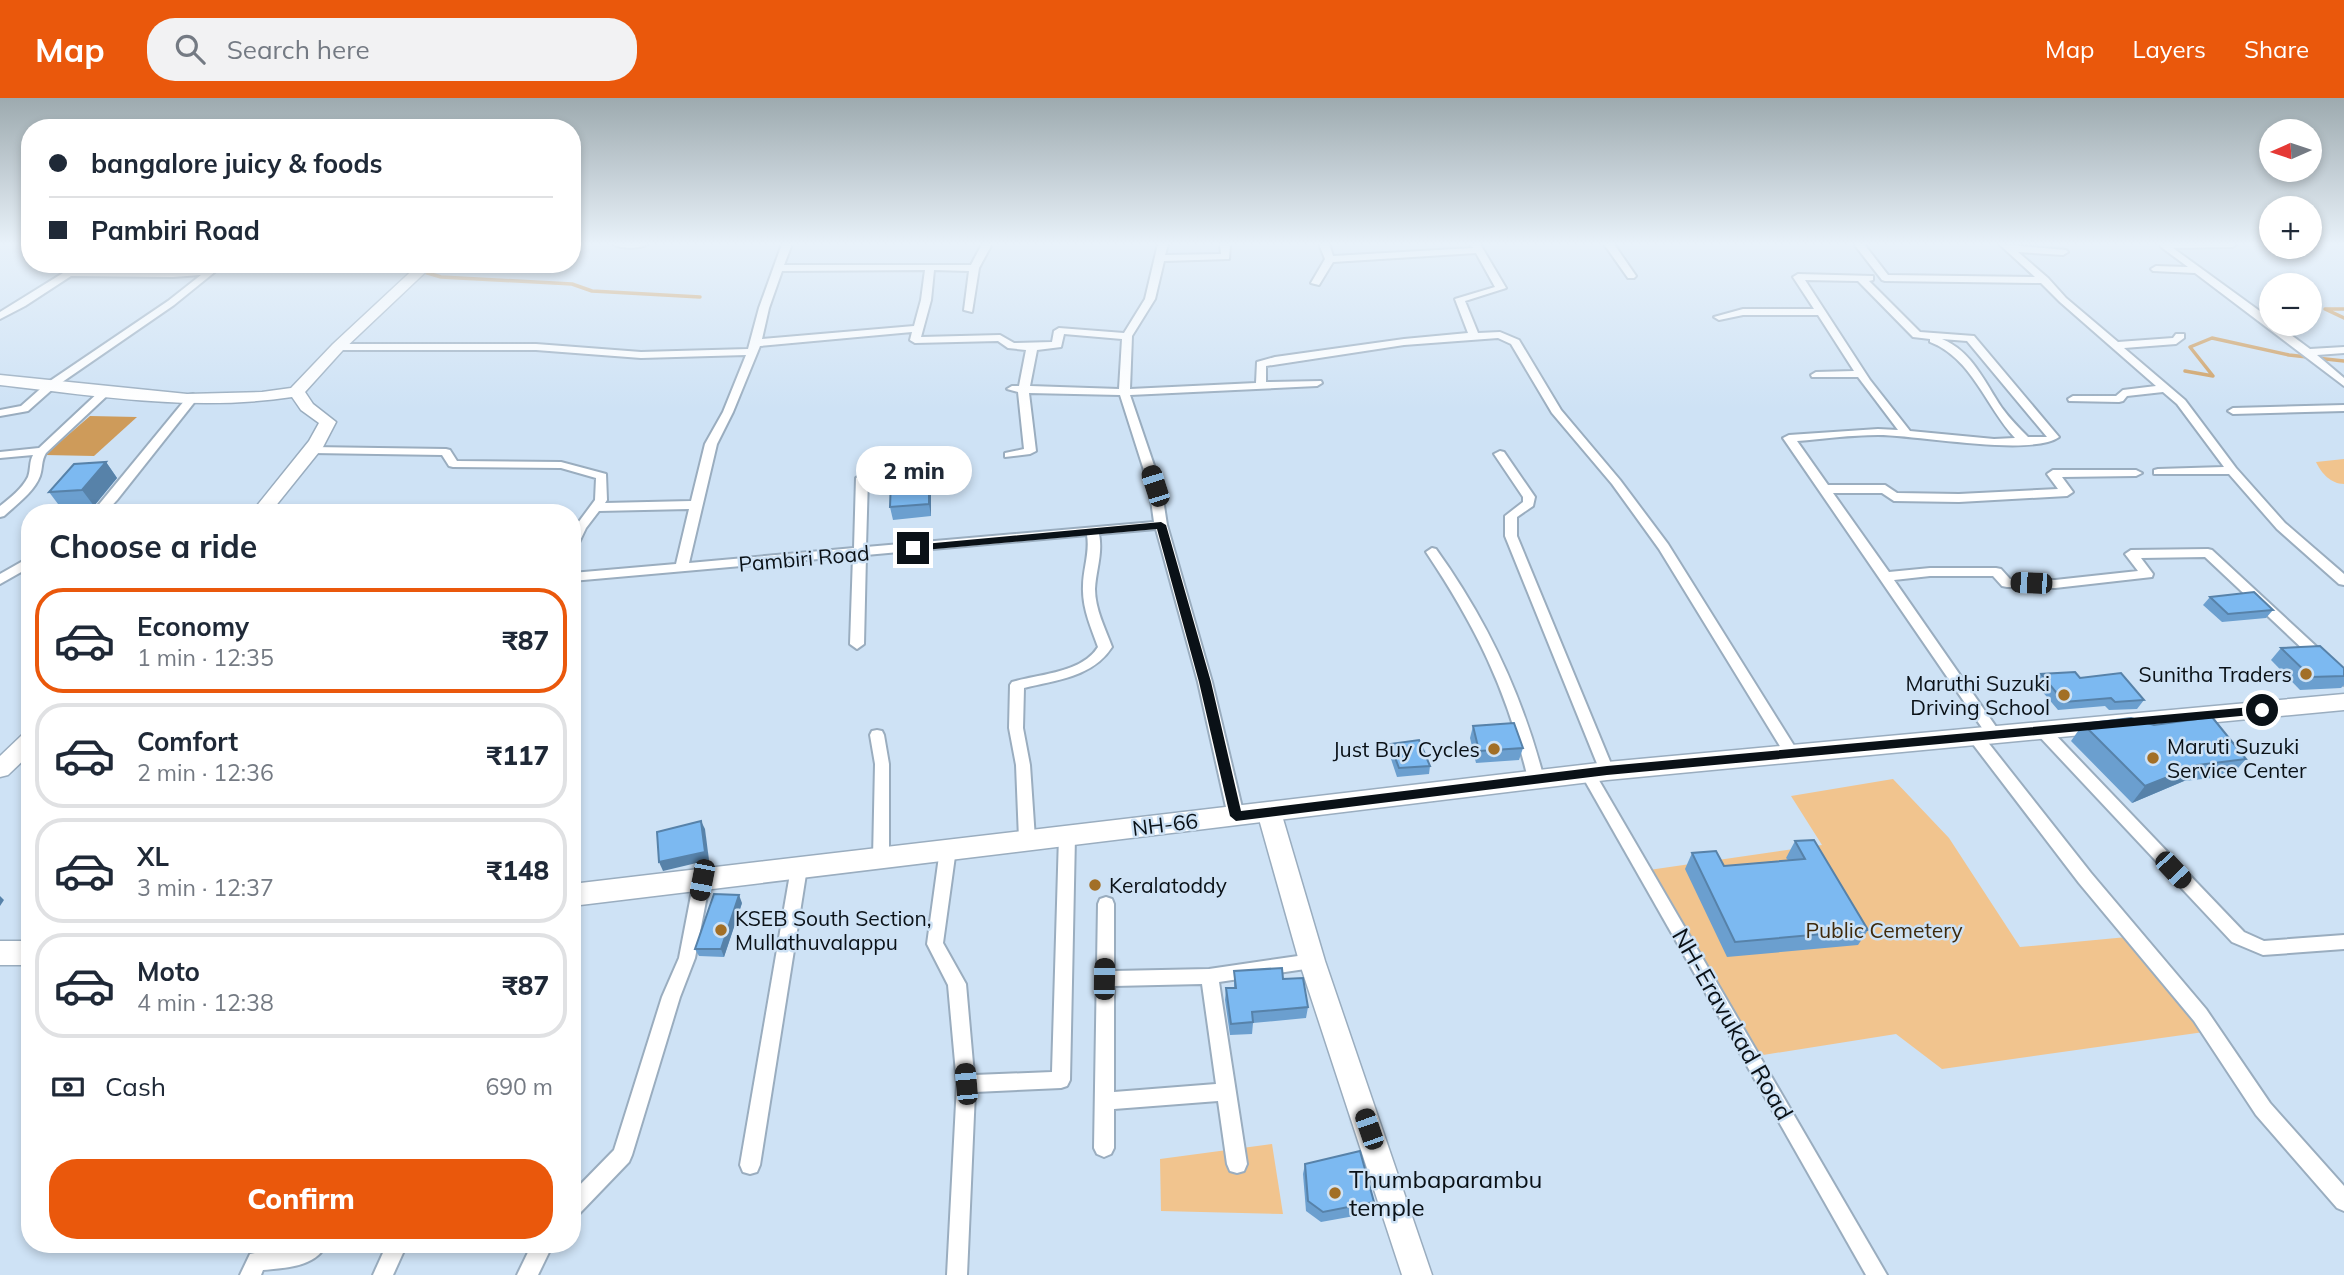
<!DOCTYPE html>
<meta charset="utf-8">
<style>
:root{--surface:#fff;--page:#f2f2f3;--text:#1f2937;--muted:#747a83;--line:#e0e1e3;--accent:#ea580c}
body{margin:0;font-family:Mulish,sans-serif;background:var(--page);color:var(--text);height:100vh;display:flex;flex-direction:column;font-size:26px;white-space:nowrap}
*{box-sizing:border-box;margin:0}
p{font-size:23px;color:var(--muted)}
.icon{flex:none;width:38px;height:38px;fill:none;stroke:currentColor;stroke-width:2;stroke-linecap:round;stroke-linejoin:round}
.map{position:relative;flex:1;overflow:hidden}
.details{position:absolute;left:21px;top:406px;width:560px;height:749px;display:flex;flex-direction:column;background:var(--surface);border-radius:28px;box-shadow:0 4px 10px #0003}
.details>*{flex:none}
.top-card{position:absolute;left:21px;top:21px;width:560px;height:154px;border-radius:28px;box-shadow:0 4px 10px #0003;display:grid;align-content:center;height:154px;padding:0 28px;background:var(--surface)}
.needle{width:46px;rotate:267deg}
.tools{position:absolute;left:2259px;top:21px;display:grid;gap:14px}
.tools a{display:grid;place-items:center;width:63px;height:63px;border-radius:50%;background:var(--surface);box-shadow:0 4px 10px #0003;font-size:35px}
.end{position:absolute;width:32px;height:32px;margin:-16px;border:9px solid #0a1117;background:#fff;box-shadow:0 0 0 4px #fff}
.from{border-radius:50%}
.bubble{position:absolute;height:49px;border-radius:24px;background:var(--surface);box-shadow:0 4px 10px #0003;font-size:23px;font-weight:800;line-height:49px;text-align:center}
.car{position:absolute;width:21px;height:42px;margin:-21px -10px;border-radius:9px;box-shadow:0 0 5px 2px #0007;background:linear-gradient(#222 24%,#8ab4d8 0 40%,#222 0 76%,#8ab4d8 0 86%,#222 0)}
.top-card b{display:flex;align-items:center;gap:24px;height:66px;font-size:26px}
.top-card b+b{border-top:2px solid var(--line)}
.top-card i{width:18px;height:18px;background:var(--text)}
ul{padding:0;list-style:none}
li{display:flex;align-items:center;gap:21px;height:105px;margin:0 14px 10px;padding:0 14px;border:4px solid var(--line);border-radius:28px}
li div{flex:1}
li b{display:block;font-size:26px}
li em{font-style:normal;font-weight:800}
li.on{border-color:var(--accent)}
li>.icon{width:63px;height:63px;stroke-width:1.5}
h2{padding:0 28px;font-size:32px;line-height:84px}
.pay{display:flex;align-items:center;gap:18px;height:77px;padding:0 28px;font-size:26px}
.pay p{margin-inline-start:auto}
.cta{display:flex;gap:14px;margin-top:auto;padding:14px 28px}
.cta a{flex:1;height:80px;border-radius:28px;background:var(--accent);color:#fff;font-size:28px;font-weight:800;line-height:80px;text-align:center}
header{display:flex;align-items:center;gap:42px;box-sizing:border-box;height:98px;padding:0 35px;background:var(--accent);color:#fff}
header strong{font-size:33px}
nav{display:flex;gap:38px;margin-inline-start:auto;font-size:24px}
.search{width:490px;height:63px;background:var(--page);display:flex;align-items:center;gap:18px;box-sizing:border-box;padding:0 24px;border-radius:28px;color:var(--muted);font-size:26px}
.map>svg:first-child{display:block}
</style>
<header>
<strong>Map</strong>
<div class="search"><svg class="icon" aria-label="search" viewBox="0 0 24 24"><circle cx="10" cy="10" r="6"/><path d="M15 15l6 6"/></svg>Search here</div>
<nav><a>Map</a><a>Layers</a><a>Share</a></nav>
</header>
<div class="map">
<svg width="2344" height="1177" viewBox="0 0 2344 1177">
<rect width="100%" height="100%" fill="#cee2f5"/>
<g fill="#f1c48e">
<path d="M2344,361v25c-13,0 -23,-11 -28,-22z"/>
<path d="M1893,681l56,59 71,109 107,-10 77,95 -262,37 -46,-35 -139,22 -108,-186 173,-25 -31,-49z"/>
<path d="M1272,1046l11,70 -122,-3 -1,-52z"/>
</g>
<path fill="#ce9b5a" d="M90,318l47,1 -43,39 -49,-1z"/>
<g fill="none" stroke-linecap="round" stroke-linejoin="round">
<g stroke="#ce9b5a" stroke-width="3.5">
<path d="M398,166l17,5"/>
<path d="M424,174l17,5 131,7 20,7 108,6"/>
<path d="M2344,211h-19l19,9"/>
<path d="M2185,273l28,5 -23,-29 22,-9 77,17 55,6"/>
</g>
<g stroke="#9aadbf" stroke-width="4">
<g id="street">
<path d="M613,146h35c-8,5 -27,5 -35,0z"/>
<path d="M782,146h10l-8,21h187l11,-21h10l-13,24 -7,44 -8,-2 5,-39 -35,-1 -3,30 -10,37 79,-2 14,8 38,-1 2,-11 5,-3 65,5 21,-34 13,-55h10l-3,11 56,-1 -1,-10h10l-1,15 -65,2 -9,38 -23,37 -2,53 126,-6 1,-21 18,-5 129,-18 64,-6 -13,-34 40,-12 -19,-34 -143,9 -14,23 -8,-2 14,-24 -6,-15h10l4,12 140,-8 -3,-4h10l26,44 -41,13 13,32 22,-1 19,8 42,70 59,70 48,64 130,208 -2,4h-10l-127,-207 -47,-65 -60,-71 -41,-69 -13,-6 -94,7 -138,21v16l55,-1 1,2 -5,3 -187,9 31,91 6,39 45,157 32,134 -3,4 -5,2 -5,-2 -3,-4 -30,-134 -42,-153 -57,5c4,19 -3,36 -4,55 0,20 10,39 17,58 -19,30 -56,33 -88,41l-1,40 7,37 5,74 -2,4 -6,2 -6,-2 -2,-4 -3,-74 -7,-37 1,-43 2,-3c27,-8 70,-9 86,-35 -7,-20 -16,-39 -15,-61 0,-17 7,-33 4,-51l-221,20 -2,89 -7,5 -7,-5 3,-88 -281,25v-8l104,-9 13,-55 -90,2 -13,17 -10,21 -4,1v-19l23,-31 1,-22 -35,-10 -108,-1 -4,-1 -7,-11 -130,-2 -6,-3 6,-3 134,2 4,1 7,11 104,1 45,12 1,26 -2,3 86,-2 14,-57 18,-32 23,-57 -105,3 -105,-8h-198l-5,-3 5,-3h198l105,8 107,-3 11,-41zM925,172l-4,30 -7,26 -152,13 7,-31 13,-37zM912,234l-2,8 5,3 83,-2 10,7 18,2 -7,36h-7l-5,3 11,3 6,57 -19,4v4l25,-3 6,-3 -7,-58 91,2 29,91 5,36 -288,25 2,-69 -6,-4 -6,4 -2,70 -165,15 28,-119 16,-32 27,-66zM1064,236l58,5 -3,50 -89,-3 7,-36 24,-3z"/>
<path d="M1604,146h10l22,32 -2,2h-6z"/>
<path d="M1854,146h10l24,31 147,2 -36,-33 67,6 2,2 -5,3 -45,-3 30,26 18,20 52,44 55,-4 3,-4h8v4l-8,6 -52,4 61,52 51,68 49,55 59,51v11l-5,-1 -62,-55 -48,-55h-75v-4l4,-1 66,-2 -47,-63 -14,-12 -36,4 -4,5 -4,1 -50,-1 -1,-2 5,-3h43l7,-6 33,-4 -96,-84 -19,-19 -156,-2 -3,-1z"/>
<path d="M2160,146h77l-5,3 -59,1 99,72v4h4l34,25 34,-2v6l-27,2 27,23v8l-149,-113 -42,-2 -2,-2 5,-3 32,1 -27,-20z"/>
<path d="M76,167l5,3 -2,2 94,1 38,-3 5,3 -42,34 -119,82 -27,24 -28,5v-6l21,-4 26,-23 121,-82 33,-26 -28,2 -102,-1 -46,30 -25,13v-7z"/>
<path d="M1798,176l75,2v4l-4,1 51,51 54,4 85,101c-28,20 -141,-2 -181,-2 -27,0 -55,4 -81,6l31,44h57l12,8 62,1 99,-5 -11,-15 6,-4h83l6,3 -6,3 -74,1 11,15 -6,4 -108,6 -65,-1 -12,-8h-49l56,79 41,-4h66l5,1 9,10 45,1 83,-9 -13,-17 6,-4 77,-1 4,1 132,122v13l-5,-2 -134,-126 -64,1 12,16 -1,3 -97,11 -48,-1 -5,-1 -9,-10h-63l-36,4 107,154 -2,4h-10l-206,-300 6,-3 89,-6 20,1 -40,-53h-46l-1,-2 5,-3 38,-1 -36,-56h-75l-24,5 -5,-3 29,-8h71l-21,-32zM1805,182l53,1 55,56 17,2v3c42,16 56,65 85,96l-21,1 -84,-8 -40,-51zM1942,241l25,2 80,96h-19c-9,-9 -18,-18 -26,-29 -17,-25 -30,-57 -60,-69z"/>
<path d="M106,290l4,1v4l-64,60c-5,8 -3,14 -6,23 -6,16 -23,28 -36,40l-4,1v-11c10,-8 22,-17 28,-29 3,-8 1,-15 5,-22l-33,3v-6l39,-4 63,-59z"/>
<path d="M193,296l5,3 -1,2 -80,101 -12,13h-13l97,-118z"/>
<path d="M2344,307v6l-111,3 -5,-3 5,-3z"/>
<path d="M1500,353l4,1 31,45 -2,9 -16,11v19l97,235 -2,4h-10l-2,-4 -95,-235v-20l18,-14v-5l-29,-43z"/>
<path d="M1432,450l4,1c51,71 86,145 108,230l-3,4h-10l-3,-4c-21,-89 -52,-152 -102,-227z"/>
<path d="M30,459v10l-30,17v-10z"/>
<path d="M2042,627l5,1 197,206 20,9 80,-6v14l-81,6 -31,-13 -195,-208 -2,-4 2,-4z"/>
<path d="M877,632l5,1 2,4 5,29v94l-2,5 -6,1 -6,-1 -2,-5 2,-94 -5,-29 2,-4z"/>
<path d="M1974,632l5,1 112,142 115,136 64,94 74,83v25l-7,-3 -81,-93 -62,-94 -115,-138 -110,-144 -2,-4 2,-4z"/>
<path d="M1588,670l5,2 294,505h-21l-285,-501 2,-4z"/>
<path d="M1067,732l6,2 2,4 -5,244 -3,6 -6,2 -86,4 -8,183h-20l10,-191 -9,-99 -21,-41 13,-95 2,-4 6,-2 6,2 2,4 -13,94 23,41 8,91 78,-3 7,-236 2,-4z"/>
<path d="M799,764l6,1 2,5 -47,297 -3,7 -7,2 -7,-2 -3,-7 51,-297 2,-5z"/>
<path d="M702,775l6,2 2,5 -15,78 -15,39 -48,158 -3,7 -50,52 -7,3v-24l42,-43 48,-153 17,-39 15,-78 2,-5z"/>
<path d="M1106,799l6,2 2,5v67l95,-2 103,-15 6,2 3,5 -3,5 -6,2 -93,14 28,182 -3,7 -7,2 -7,-2 -3,-7 -9,-63 -104,8v39l-3,6 -7,3 -7,-3 -3,-6 4,-244 2,-5zM1202,886l14,100 -102,8v-106z"/>
<path d="M297,1146h29c-9,23 -42,24 -63,26l-2,5h-21l10,-21z"/>
<path d="M387,1146h20l-14,31h-20z"/>
<path d="M532,1146h21l-15,31h-21z"/>
</g>
</g>
<g stroke="#9aadbf" stroke-width="3">
<g id="secondary">
<path d="M419,166h15l-91,86 -38,42 8,12 23,18 -13,25 -53,66h-19l58,-72 10,-18 -18,-13 -9,-13c-98,15 -195,-1 -292,-12v-10l187,19 75,-2 29,-4 42,-44z"/>
<path d="M30,635v21l-22,21 -8,2v-21l22,-21z"/>
<path d="M1269,705l8,3 4,6 44,149 107,314h-30l-103,-314 -42,-149 4,-6z"/>
</g>
</g>
<g stroke="#9aadbf" stroke-width="3">
<g id="primary">
<path d="M2344,596v16l-737,70 -1035,126v-22l1035,-122z"/>
<rect x="0" y="843" width="30" height="24"/>
</g>
</g>
<use href="#street" fill="#fff" fill-rule="evenodd"/>
<use href="#secondary" fill="#fff" fill-rule="evenodd"/>
<use href="#primary" fill="#fff" fill-rule="evenodd"/>
</g>
<g fill="#6b9fcf">
<path d="M106,364l11,16 -23,28 -33,2 -12,-16z"/>
<path d="M931,391v27l-38,4 -3,-13z"/>
<path d="M2210,499l63,13 -7,8 -44,4 -19,-17z"/>
<path d="M2281,550l63,20v17l-3,3 -41,2 -29,-30z"/>
<path d="M2041,576l39,4 64,22 -7,9 -28,1 -4,-4 -47,4 -23,-27z"/>
<path d="M2083,626l163,35 -15,17 -47,5 -52,22 -61,-62z"/>
<path d="M1473,628l50,22 -4,12 -43,3 -6,-25z"/>
<path d="M1390,646l40,22 -1,8 -32,3 -8,-24z"/>
<path d="M1795,743l73,89 -10,15 -131,12 -42,-88 7,-16 32,13 64,-6 -2,-2z"/>
<path d="M742,805l-18,54 -25,-1 -4,-7z"/>
<path d="M1234,873l49,8 25,28 -2,11 -53,5 -1,11 -22,1 -5,-35 1,-12h8z"/>
<path d="M1305,1066l69,38 -3,11 -50,9 -15,-11 -3,-37z"/>
</g>
<g fill="#5782a9">
<path d="M106,364l11,16 -23,28 -12,-16z"/>
<path d="M929,379l2,12v27l-2,-12z"/>
<path d="M2198,667l-14,16 -52,22 13,-17z"/>
<path d="M701,723l4,8 4,31 -46,11 -4,-9z"/>
<path d="M739,797l3,8 -18,54 -3,-8z"/>
<path d="M0,798l4,4 -4,6z"/>
</g>
<g fill="#7cb9f1" stroke="#5782a9" stroke-width="2">
<path d="M106,364l-24,28 -33,2 25,-28z"/>
<path d="M929,379v27l-39,3 1,-28z"/>
<path d="M2254,494l19,18 -45,4 -18,-17z"/>
<path d="M2320,548l24,22v8l-33,1 -30,-29z"/>
<path d="M2075,574l5,6 41,-5 23,27 -29,2 -4,-4 -47,4 -23,-28z"/>
<path d="M2212,619l34,42 -48,6 -53,21 -62,-62 48,-6 23,7z"/>
<path d="M1514,625l9,25 -44,3 -6,-25z"/>
<path d="M1419,642l11,26 -31,2 -9,-24z"/>
<path d="M701,723l4,31 -46,10 -2,-30z"/>
<path d="M1814,742l54,90 -133,12 -43,-89 24,-2 8,15 81,-7 -10,-18z"/>
<path d="M714,796l25,1 -18,54h-26z"/>
<path d="M1282,870l1,11 20,-1 5,29 -56,5 1,10 -22,2 -5,-36h10l-2,-17z"/>
<path d="M1360,1053l14,51 -51,10 -15,-11 -3,-37z"/>
</g>
<linearGradient id="sky" x2="0" y2="1"><stop stop-color="#9daaaf"/><stop offset="0.47" stop-color="#e9f2fa"/><stop offset="1" stop-color="#e9f2fa" stop-opacity="0"/></linearGradient>
<rect width="2344" height="311" fill="url(#sky)"/>
<path fill="#0a1117" d="M1161,424l5,3 45,157 30,129 366,-45 655,-60 6,4 -6,4 -655,61 -371,46 -6,-5 -31,-134 -42,-153 -244,22 -5,-3 5,-3z"/>
<g fill="#a26f26" stroke="#cee2f5" stroke-width="2.5">
<circle cx="2306" cy="576" r="7"/>
<circle cx="2064" cy="597" r="7"/>
<circle cx="1494" cy="651" r="7"/>
<circle cx="2153" cy="660" r="7"/>
<circle cx="1095" cy="787" r="7"/>
<circle cx="721" cy="832" r="7"/>
<circle cx="1335" cy="1095" r="7"/>
</g>
<g text-anchor="middle" dominant-baseline="central" stroke-width="5" stroke-linejoin="round" paint-order="stroke">
<g font-size="21" fill="#0a1117" stroke="#cee2f5">
<text transform="translate(804 460) rotate(-5)">Pambiri Road</text>
<text transform="translate(1165 726) rotate(-7)">NH-66</text>
</g>
<g font-size="21" fill="#0a1117" stroke="#cee2f5" text-anchor="end">
<text x="2292" y="576">Sunitha Traders</text>
<text x="2050" y="585">Maruthi Suzuki<tspan x="2050" dy="24">Driving School</tspan></text>
<text x="2167" y="648" text-anchor="start">Maruti Suzuki<tspan x="2167" dy="24">Service Center</tspan></text>
<text x="1480" y="651">Just Buy Cycles</text>
<text x="1109" y="787" text-anchor="start">Keralatoddy</text>
<text x="735" y="820" text-anchor="start">KSEB South Section,<tspan x="735" dy="24">Mullathuvalappu</tspan></text>
</g>
<g font-size="21" fill="#3e290b" stroke="#cee2f5">
<text x="1884" y="832">Public Cemetery</text>
</g>
<g font-size="24" fill="#0a1117" stroke="#cee2f5">
<text transform="translate(1733 926) rotate(60)">NH-Eravukad Road</text>
</g>
<g font-size="24" fill="#0a1117" stroke="#cee2f5" text-anchor="start">
<text x="1349" y="1081">Thumbaparambu<tspan x="1349" dy="28">temple</tspan></text>
</g>
</g>
</svg>
<div class="tools">
<a><svg class="needle" viewBox="-14 -14 28 28"><path d="M0-13l5 13h-10z" fill="#e53935"/><path d="M0 13l5-13h-10z" fill="#747a83"/></svg></a>
<a>+</a>
<a>−</a>
</div>
<i class="end from" style="left:2262px;top:612px"></i>
<i class="end" style="left:913px;top:450px"></i>
<div class="bubble" style="left:856px;top:348px;width:116px">2 min</div>
<i class="car" style="left:1155px;top:388px;rotate:342deg"></i>
<i class="car" style="left:2031px;top:485px;rotate:272deg"></i>
<i class="car" style="left:2173px;top:772px;rotate:137deg"></i>
<i class="car" style="left:702px;top:782px;rotate:191deg"></i>
<i class="car" style="left:1104px;top:881px;rotate:1deg"></i>
<i class="car" style="left:966px;top:986px;rotate:355deg"></i>
<i class="car" style="left:1369px;top:1031px;rotate:341deg"></i>
<div class="top-card">
<b><i class="from"></i>bangalore juicy &amp; foods</b>
<b><i></i>Pambiri Road</b>
</div>
<section class="details">
<h2>Choose a ride</h2>
<ul>
<li class="on"><svg class="icon" aria-label="car" viewBox="0 0 24 24"><path d="M5 17H2v-5l4-1 3-4h7l3 4 3 1v5h-3M9 17h6M6 11h13"/><circle cx="7" cy="17" r="2"/><circle cx="17" cy="17" r="2"/></svg><div><b>Economy</b><p>1 min · 12:35</p></div><em>₹87</em></li>
<li><svg class="icon" aria-label="car" viewBox="0 0 24 24"><path d="M5 17H2v-5l4-1 3-4h7l3 4 3 1v5h-3M9 17h6M6 11h13"/><circle cx="7" cy="17" r="2"/><circle cx="17" cy="17" r="2"/></svg><div><b>Comfort</b><p>2 min · 12:36</p></div><em>₹117</em></li>
<li><svg class="icon" aria-label="car" viewBox="0 0 24 24"><path d="M5 17H2v-5l4-1 3-4h7l3 4 3 1v5h-3M9 17h6M6 11h13"/><circle cx="7" cy="17" r="2"/><circle cx="17" cy="17" r="2"/></svg><div><b>XL</b><p>3 min · 12:37</p></div><em>₹148</em></li>
<li><svg class="icon" aria-label="car" viewBox="0 0 24 24"><path d="M5 17H2v-5l4-1 3-4h7l3 4 3 1v5h-3M9 17h6M6 11h13"/><circle cx="7" cy="17" r="2"/><circle cx="17" cy="17" r="2"/></svg><div><b>Moto</b><p>4 min · 12:38</p></div><em>₹87</em></li>
</ul>
<div class="pay"><svg class="icon" aria-label="cash" viewBox="0 0 24 24"><path d="M3 7h18v10H3z"/><circle cx="12" cy="12" r="2"/></svg>Cash<p>690 m</p></div>
<div class="cta"><a>Confirm</a></div>
</section>
</div>
